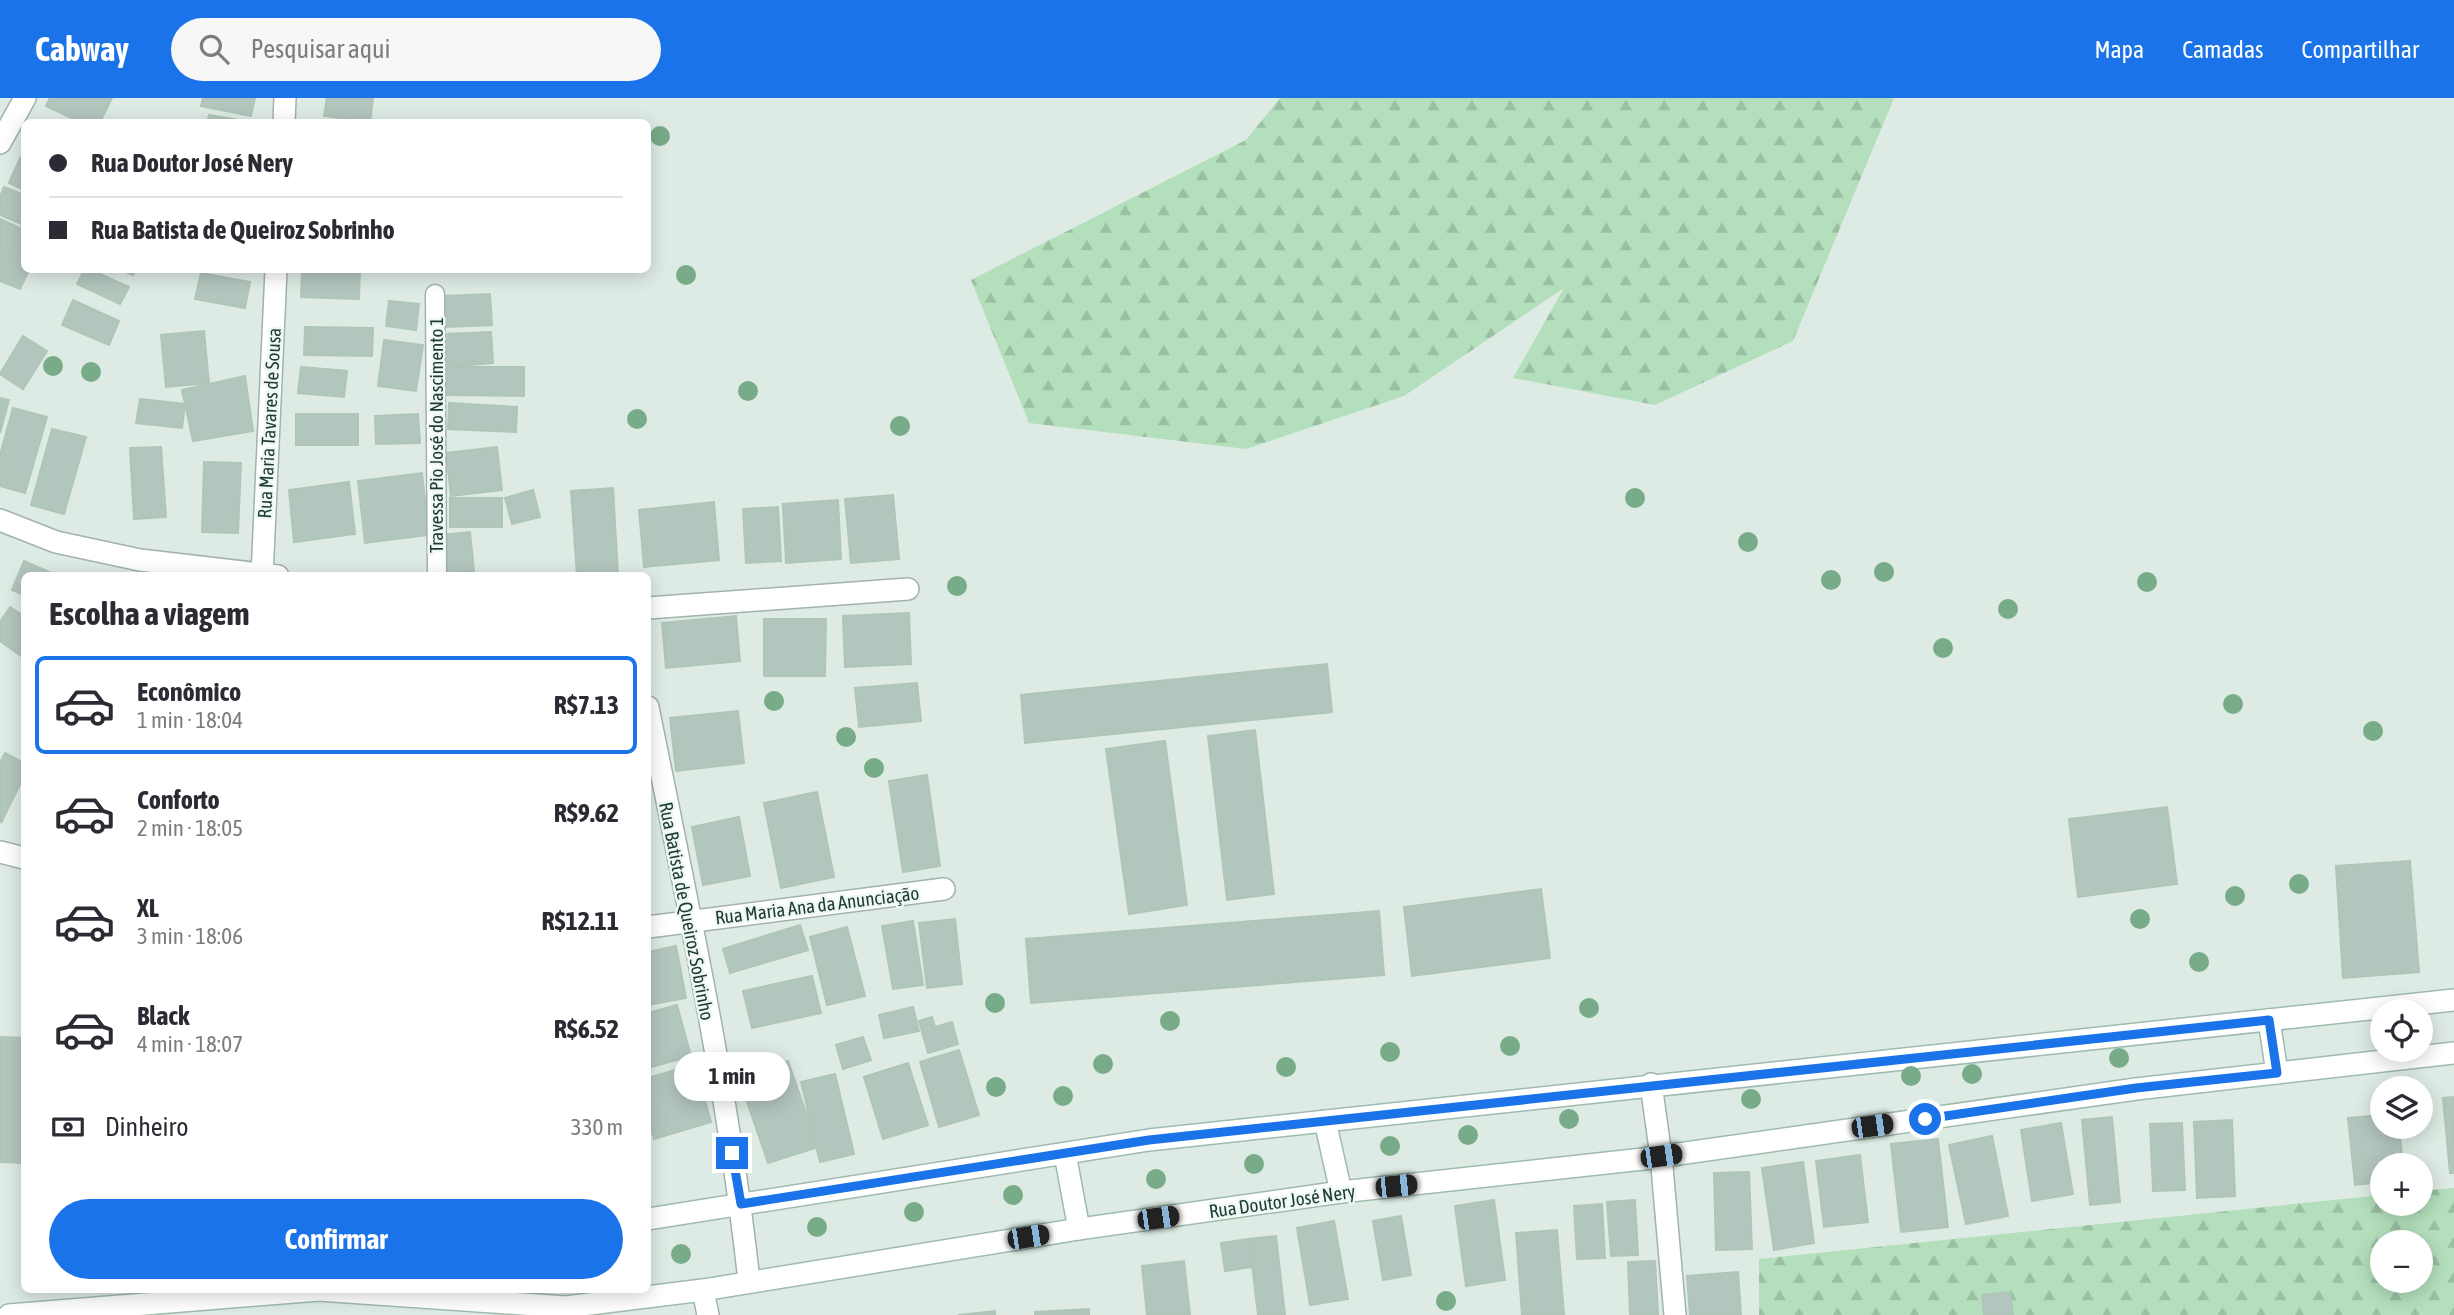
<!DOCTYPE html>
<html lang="pt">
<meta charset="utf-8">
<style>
:root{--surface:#fff;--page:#f7f7f7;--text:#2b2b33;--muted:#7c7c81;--line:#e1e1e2;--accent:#1a73e8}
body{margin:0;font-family:"Asap Condensed",sans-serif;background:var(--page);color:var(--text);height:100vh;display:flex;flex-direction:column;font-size:26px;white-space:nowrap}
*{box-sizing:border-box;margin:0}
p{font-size:23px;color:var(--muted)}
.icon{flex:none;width:38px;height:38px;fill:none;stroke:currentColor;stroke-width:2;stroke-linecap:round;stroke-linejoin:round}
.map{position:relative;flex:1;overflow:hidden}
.drawer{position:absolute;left:21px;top:474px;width:630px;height:721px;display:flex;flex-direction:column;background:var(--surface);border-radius:10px;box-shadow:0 4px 18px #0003}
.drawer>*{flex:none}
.guide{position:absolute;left:21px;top:21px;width:630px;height:154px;border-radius:10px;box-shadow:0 4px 18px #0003;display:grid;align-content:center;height:154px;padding:0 28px;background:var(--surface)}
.tools{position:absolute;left:2370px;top:901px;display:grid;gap:14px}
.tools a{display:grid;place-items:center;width:63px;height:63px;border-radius:50%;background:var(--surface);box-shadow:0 4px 18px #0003;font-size:35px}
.end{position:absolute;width:32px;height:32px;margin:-16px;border:9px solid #1a73e8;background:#fff;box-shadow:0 0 0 4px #fff}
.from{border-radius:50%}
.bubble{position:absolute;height:49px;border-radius:24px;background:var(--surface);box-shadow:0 4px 18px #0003;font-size:23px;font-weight:700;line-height:49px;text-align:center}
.car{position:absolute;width:21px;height:42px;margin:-21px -10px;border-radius:9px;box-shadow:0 0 5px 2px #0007;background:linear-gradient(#222 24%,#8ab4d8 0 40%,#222 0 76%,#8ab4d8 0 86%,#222 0)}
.guide b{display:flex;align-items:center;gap:24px;height:66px;font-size:26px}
.guide b+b{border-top:2px solid var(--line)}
.guide i{width:18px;height:18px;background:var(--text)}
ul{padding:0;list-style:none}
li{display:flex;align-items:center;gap:21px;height:98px;margin:0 14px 10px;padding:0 14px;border:4px solid transparent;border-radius:10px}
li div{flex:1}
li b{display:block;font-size:26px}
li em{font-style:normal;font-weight:700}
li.selected{border-color:var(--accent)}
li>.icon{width:63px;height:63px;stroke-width:1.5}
h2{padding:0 28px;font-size:32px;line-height:84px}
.pay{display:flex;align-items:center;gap:18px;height:77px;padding:0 28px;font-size:26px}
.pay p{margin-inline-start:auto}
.button{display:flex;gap:14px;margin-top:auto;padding:14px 28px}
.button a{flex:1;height:80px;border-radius:42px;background:var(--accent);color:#fff;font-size:28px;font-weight:700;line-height:80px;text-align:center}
header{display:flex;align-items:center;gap:42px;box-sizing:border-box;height:98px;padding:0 35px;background:var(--accent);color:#fff}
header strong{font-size:33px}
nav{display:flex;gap:38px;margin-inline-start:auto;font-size:24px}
.search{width:490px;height:63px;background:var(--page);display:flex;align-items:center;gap:18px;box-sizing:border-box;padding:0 24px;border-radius:38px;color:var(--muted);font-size:26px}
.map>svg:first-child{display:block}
</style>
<header>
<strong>Cabway</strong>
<div class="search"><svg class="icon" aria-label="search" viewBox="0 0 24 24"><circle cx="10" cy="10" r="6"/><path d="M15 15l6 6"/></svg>Pesquisar aqui</div>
<nav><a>Mapa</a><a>Camadas</a><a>Compartilhar</a></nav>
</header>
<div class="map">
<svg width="2454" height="1217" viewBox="0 0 2454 1217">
<defs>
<pattern id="forest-firs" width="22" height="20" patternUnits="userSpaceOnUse" patternTransform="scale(1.75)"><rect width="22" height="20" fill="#b4dfbc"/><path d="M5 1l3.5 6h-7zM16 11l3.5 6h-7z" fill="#9ac0a2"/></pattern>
</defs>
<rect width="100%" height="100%" fill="#deebe4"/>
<g fill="url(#forest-firs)" fill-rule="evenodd">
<path d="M1280,0h614l-101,243 -138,64 -142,-27 51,-90 -160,108 -158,53 -217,-26 -58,-143 275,-140z"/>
<path d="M2454,1090v127h-695v-56l623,-64v9h38v-13zM2382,1144h38v39h-38z"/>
</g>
<g fill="#b3c6bd" stroke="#b0c5ba" stroke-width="2">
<path d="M50,0h62l-12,24h-20l-34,-16z"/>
<path d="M203,0h52l-4,18 -50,-10z"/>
<path d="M327,0h46l-3,24 -46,-6z"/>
<path d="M209,17l42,7h-44z"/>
<path d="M20,60l4,2v30l-15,-7z"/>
<path d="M4,89l20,8v30l-24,-10v-18z"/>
<path d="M0,121l24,11v30l-24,-11z"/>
<path d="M0,151l24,11v10h5l-9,19 -20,-8z"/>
<path d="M84,172h7l38,17 -9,17 -43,-20z"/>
<path d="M121,172h15l-3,5z"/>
<path d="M302,172l58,1 -1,28 -58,-2z"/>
<path d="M201,175l49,9 -5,26 -50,-9z"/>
<path d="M490,196l2,31 -47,2 -1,-31z"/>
<path d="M73,202l46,21 -10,24 -47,-20z"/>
<path d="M389,203l30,3 -3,26 -30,-4z"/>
<path d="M305,229l68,1 -1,28 -68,-1z"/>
<path d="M204,233l5,52 -43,4 -5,-52z"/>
<path d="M491,234l2,31 -46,4 -2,-33z"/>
<path d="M23,238l24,15 -24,38 -23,-15z"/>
<path d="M384,242l39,5 -7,46 -38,-5z"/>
<path d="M301,269l46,4 -3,26 -46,-4z"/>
<path d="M447,269h77v29l-77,-1z"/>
<path d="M245,278l8,55 -60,10 -11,-51z"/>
<path d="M0,300l9,2 -9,33z"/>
<path d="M140,301l45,5 -3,24 -46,-5z"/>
<path d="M449,305l68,4 -1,25 -68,-3z"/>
<path d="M13,310l34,9 -22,76 -25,-7v-31z"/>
<rect x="296" y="316" width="62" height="31"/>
<path d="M418,316l2,29 -44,1 -1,-28z"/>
<path d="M52,331l34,8 -22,77 -33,-9z"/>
<path d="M161,349l5,70 -32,2 -4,-71z"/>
<path d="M497,349l5,43 -51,6 -5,-43z"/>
<path d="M204,364l37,1 -3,70 -36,-1z"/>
<path d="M422,375l7,62 -64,8 -7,-62z"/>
<path d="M349,384l6,52 -61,8 -5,-52z"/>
<path d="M613,390l5,87 -41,1 -6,-85z"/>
<path d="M533,392l7,27 -28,7 -7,-26z"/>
<path d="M893,397l6,64 -48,4 -6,-64z"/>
<rect x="450" y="400" width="52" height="29"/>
<path d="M838,402l3,59 -55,4 -3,-59z"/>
<path d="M714,404l5,58 -75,7 -5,-57z"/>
<path d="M778,409l3,54 -35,2 -3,-54z"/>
<path d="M470,434l4,39 -28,4 -4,-40z"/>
<path d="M24,463l34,15h-34v19l-12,-5z"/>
<path d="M10,509l14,9v42l-24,-17v-19z"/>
<path d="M909,515l2,51 -66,3 -2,-51z"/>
<path d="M736,518l4,45 -74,7 -4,-45z"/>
<path d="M764,521h62l-1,57h-61z"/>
<path d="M1327,566l5,48 -307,31 -4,-48z"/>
<path d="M917,585l4,38 -62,6 -4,-39z"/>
<path d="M738,613l6,52 -68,8 -6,-53z"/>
<path d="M1255,632l19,164 -47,6 -19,-164z"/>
<path d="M1165,643l22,164 -58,9 -23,-165z"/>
<path d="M5,655l19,10v13l-23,47 -1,-60z"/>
<path d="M927,677l13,91 -37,6 -14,-91z"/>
<path d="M817,694l17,85 -53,11 -17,-85z"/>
<path d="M2167,709l10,77 -99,13 -9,-78z"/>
<path d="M739,719l11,59 -47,9 -11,-58z"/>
<path d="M2410,763l9,111 -76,6 -7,-112z"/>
<path d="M1541,791l9,69 -138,18 -8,-69z"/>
<path d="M1379,813l5,64 -353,28 -5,-64z"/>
<path d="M955,821l7,65 -35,4 -8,-65z"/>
<path d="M913,823l10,64 -30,4 -11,-63z"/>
<path d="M800,827l8,25 -78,23 -7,-24z"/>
<path d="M847,829l18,69 -38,9 -17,-68z"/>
<path d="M676,848l10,52 -38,7v-53z"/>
<path d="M812,878l9,37 -69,15 -9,-37z"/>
<path d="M677,907l14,51 -43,12v-55z"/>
<path d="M913,909l6,24 -35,7 -5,-23z"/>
<path d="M932,919l3,10 17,-5 6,22 -30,9 -9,-32z"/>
<path d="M0,939l24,1v125l-24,-1z"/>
<path d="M863,939l8,23 -28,9 -7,-24z"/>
<path d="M959,952l20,65 -40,12 -19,-65z"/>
<path d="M788,963l30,86 -50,16 -29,-85z"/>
<path d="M908,965l20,62 -45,14 -19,-62z"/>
<path d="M695,966l16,58 -57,17 -6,-23v-38z"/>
<path d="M835,976l19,80 -34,8 -19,-80z"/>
<path d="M2454,999v76h-4l-7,-75z"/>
<path d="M2382,1017v12h17l4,39h-21v16l-27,3 -7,-67z"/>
<path d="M2112,1019l8,85 -30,3 -8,-85z"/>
<path d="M2232,1022l3,76 -38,2 -3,-76z"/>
<path d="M2061,1025l12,71 -41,7 -11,-71z"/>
<path d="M2182,1025l3,67 -32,1 -3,-67z"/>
<path d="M1992,1038l16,80 -42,8 -17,-79z"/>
<path d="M1938,1041l10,88 -47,5 -10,-88z"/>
<path d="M1860,1057l8,67 -44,5 -8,-66z"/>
<path d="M1803,1064l11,81 -40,7 -12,-82z"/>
<path d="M1749,1074l3,77 -36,1 -2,-77z"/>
<path d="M1494,1102l11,80 -39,6 -11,-80z"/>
<path d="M1635,1102l3,55 -27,1 -4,-54z"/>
<path d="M1602,1106l3,54 -28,1 -3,-53z"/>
<path d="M1401,1118l10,59 -28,5 -10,-59z"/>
<path d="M1334,1123l14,78 -38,6 -13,-77z"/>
<path d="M1557,1132l7,85h-42l-6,-82z"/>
<path d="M1276,1138l9,79h-27l-9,-76z"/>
<path d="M1249,1141l3,28 -27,4 -4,-28z"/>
<path d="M1184,1163l6,54h-43l-5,-49z"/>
<path d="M1655,1163l3,53 -28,1 -2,-53z"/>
<path d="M1738,1174l3,43h-51l-3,-39z"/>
<path d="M2010,1194l3,23h-29l-2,-20z"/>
<path d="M1089,1211v6h-54v-3z"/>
<path d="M995,1213v4h-37z"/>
</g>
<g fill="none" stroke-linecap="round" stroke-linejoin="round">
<g stroke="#a1b3ab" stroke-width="21">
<path id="lane" d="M435,196l2,282"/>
</g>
<g stroke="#a1b3ab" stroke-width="24">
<g id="street">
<path d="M284,24l1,-24"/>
<path d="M0,45l25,-45"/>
<path d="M0,422l56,22 84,18 138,16"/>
<path d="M262,478l14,-306"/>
<path d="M648,510l260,-19"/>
<path d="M648,609c38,190 80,381 101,574"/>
<path d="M0,754l24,6"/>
<path d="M648,829l296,-38"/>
<path d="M1651,986l10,72 14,159"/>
<path d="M703,1192l5,25"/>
</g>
</g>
<g stroke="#9ebbae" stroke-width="24">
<g id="secondary">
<path d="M2269,922l8,53"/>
<path d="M1325,1023l16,71"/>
<path d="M1065,1056l14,75"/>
<path d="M648,1121l501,-79 1305,-140"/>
<path d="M9,1217l310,-25 247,17 137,-17 376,-61 262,-37 302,-33 493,-70 318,-36"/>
</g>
</g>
<use href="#lane" stroke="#fff" stroke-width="18"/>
<use href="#street" stroke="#fff" stroke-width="21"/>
<use href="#secondary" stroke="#fff" stroke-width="21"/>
</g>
<g fill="#78ab88">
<circle cx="660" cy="38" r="10"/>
<circle cx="686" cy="177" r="10"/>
<circle cx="53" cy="268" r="10"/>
<circle cx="91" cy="274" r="10"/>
<circle cx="748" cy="293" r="10"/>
<circle cx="637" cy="321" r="10"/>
<circle cx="900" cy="328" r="10"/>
<circle cx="1635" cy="400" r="10"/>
<circle cx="1748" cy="444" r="10"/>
<circle cx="1884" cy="474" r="10"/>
<circle cx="1831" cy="482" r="10"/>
<circle cx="2147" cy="484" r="10"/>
<circle cx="957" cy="488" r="10"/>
<circle cx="2008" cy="511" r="10"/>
<circle cx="1943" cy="550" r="10"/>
<circle cx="774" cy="603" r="10"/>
<circle cx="2233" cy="606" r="10"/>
<circle cx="2373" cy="633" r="10"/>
<circle cx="846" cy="639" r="10"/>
<circle cx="874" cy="670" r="10"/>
<circle cx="2299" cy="786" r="10"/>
<circle cx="2235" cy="798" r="10"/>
<circle cx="2140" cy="821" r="10"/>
<circle cx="2199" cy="864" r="10"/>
<circle cx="995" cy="905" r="10"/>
<circle cx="1589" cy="910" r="10"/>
<circle cx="1170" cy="923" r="10"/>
<circle cx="1510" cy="948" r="10"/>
<circle cx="1390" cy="954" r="10"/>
<circle cx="2119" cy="960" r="10"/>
<circle cx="1103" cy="966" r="10"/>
<circle cx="1286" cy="969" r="10"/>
<circle cx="1972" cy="976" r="10"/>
<circle cx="1911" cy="978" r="10"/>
<circle cx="996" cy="989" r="10"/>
<circle cx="1063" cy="998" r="10"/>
<circle cx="1751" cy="1001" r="10"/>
<circle cx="1569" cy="1021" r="10"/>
<circle cx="1468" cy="1037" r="10"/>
<circle cx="1390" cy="1048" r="10"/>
<circle cx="1254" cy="1066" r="10"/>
<circle cx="1156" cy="1081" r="10"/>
<circle cx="1013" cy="1097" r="10"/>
<circle cx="914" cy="1114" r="10"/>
<circle cx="817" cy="1129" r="10"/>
<circle cx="681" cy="1156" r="10"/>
<circle cx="1446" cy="1203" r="10"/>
</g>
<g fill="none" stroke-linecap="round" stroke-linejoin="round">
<path stroke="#1a73e8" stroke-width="9" d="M732,1055l9,51 408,-64 1120,-120 8,53 -141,15 -211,31"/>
</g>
<g text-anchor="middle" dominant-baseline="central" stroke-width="5" stroke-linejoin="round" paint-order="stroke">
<g font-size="19" fill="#1e3c31" stroke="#eff8f2">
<text transform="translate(269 325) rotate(-87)">Rua Maria Tavares de Sousa</text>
<text transform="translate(436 337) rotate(-90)">Travessa Pio José do Nascimento 1</text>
<text transform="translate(817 807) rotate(-7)">Rua Maria Ana da Anunciação</text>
<text transform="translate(687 813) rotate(79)">Rua Batista de Queiroz Sobrinho</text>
<text transform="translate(1282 1103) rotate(-8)">Rua Doutor José Nery</text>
</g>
</g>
</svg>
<div class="tools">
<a><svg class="icon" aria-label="locate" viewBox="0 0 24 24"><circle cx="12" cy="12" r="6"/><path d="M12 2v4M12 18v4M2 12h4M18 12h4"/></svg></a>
<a><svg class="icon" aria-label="layers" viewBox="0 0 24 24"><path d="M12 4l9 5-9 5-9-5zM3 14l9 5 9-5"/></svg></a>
<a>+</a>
<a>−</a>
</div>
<i class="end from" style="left:1925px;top:1021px"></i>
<i class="end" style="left:732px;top:1055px"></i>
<div class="bubble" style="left:674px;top:954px;width:116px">1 min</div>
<i class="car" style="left:1872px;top:1028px;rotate:82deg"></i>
<i class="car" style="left:1661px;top:1058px;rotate:82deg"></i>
<i class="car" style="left:1396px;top:1088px;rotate:84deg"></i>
<i class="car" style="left:1158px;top:1120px;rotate:82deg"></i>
<i class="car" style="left:1028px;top:1139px;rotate:81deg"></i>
<div class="guide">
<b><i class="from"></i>Rua Doutor José Nery</b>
<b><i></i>Rua Batista de Queiroz Sobrinho</b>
</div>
<section class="drawer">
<h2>Escolha a viagem</h2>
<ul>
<li class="selected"><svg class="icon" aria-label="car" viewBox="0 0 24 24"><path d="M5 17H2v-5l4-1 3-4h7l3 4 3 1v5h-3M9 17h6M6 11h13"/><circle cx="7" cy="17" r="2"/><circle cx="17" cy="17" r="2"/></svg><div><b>Econômico</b><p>1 min · 18:04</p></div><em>R$7.13</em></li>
<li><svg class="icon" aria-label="car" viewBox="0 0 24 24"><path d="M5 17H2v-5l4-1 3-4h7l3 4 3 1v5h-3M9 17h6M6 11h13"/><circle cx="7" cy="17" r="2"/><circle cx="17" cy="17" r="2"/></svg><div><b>Conforto</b><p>2 min · 18:05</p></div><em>R$9.62</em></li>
<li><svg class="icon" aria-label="car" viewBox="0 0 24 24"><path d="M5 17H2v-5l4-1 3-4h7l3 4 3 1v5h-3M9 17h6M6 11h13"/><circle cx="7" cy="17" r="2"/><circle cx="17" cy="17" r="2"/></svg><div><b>XL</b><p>3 min · 18:06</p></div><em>R$12.11</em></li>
<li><svg class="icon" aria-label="car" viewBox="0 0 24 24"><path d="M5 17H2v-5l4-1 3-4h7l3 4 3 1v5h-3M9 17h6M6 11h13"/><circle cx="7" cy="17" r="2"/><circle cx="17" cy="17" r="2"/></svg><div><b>Black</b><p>4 min · 18:07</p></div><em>R$6.52</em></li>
</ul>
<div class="pay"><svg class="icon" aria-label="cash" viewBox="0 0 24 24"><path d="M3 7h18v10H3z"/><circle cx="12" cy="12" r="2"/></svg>Dinheiro<p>330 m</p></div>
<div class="button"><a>Confirmar</a></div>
</section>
</div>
